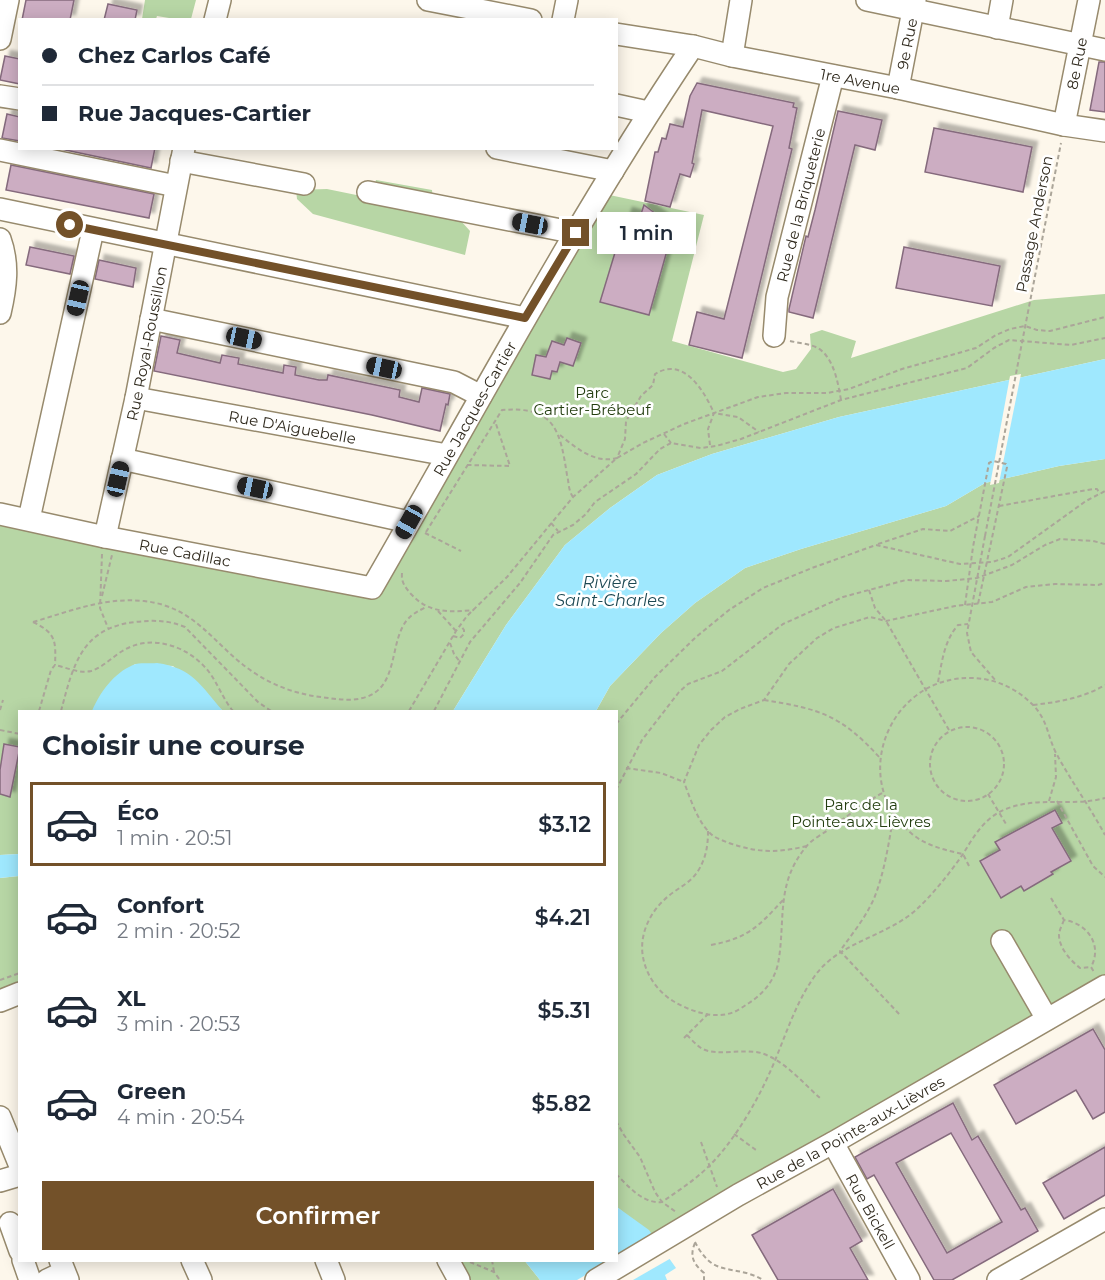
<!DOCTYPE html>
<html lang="fr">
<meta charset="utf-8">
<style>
:root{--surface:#fff;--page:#f6f6f7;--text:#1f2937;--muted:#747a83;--line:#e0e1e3;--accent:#735129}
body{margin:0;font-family:Montserrat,sans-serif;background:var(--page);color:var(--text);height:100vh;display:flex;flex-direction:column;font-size:22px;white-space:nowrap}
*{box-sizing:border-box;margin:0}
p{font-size:20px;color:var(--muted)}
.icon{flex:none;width:33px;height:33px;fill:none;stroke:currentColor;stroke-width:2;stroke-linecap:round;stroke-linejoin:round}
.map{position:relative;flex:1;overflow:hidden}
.details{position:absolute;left:18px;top:710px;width:600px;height:552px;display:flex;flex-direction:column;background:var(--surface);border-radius:0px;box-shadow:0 3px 15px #0003}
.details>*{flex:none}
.banner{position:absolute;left:18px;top:18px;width:600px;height:132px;border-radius:0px;box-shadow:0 3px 15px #0003;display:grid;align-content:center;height:132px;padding:0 24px;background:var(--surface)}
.end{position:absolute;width:27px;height:27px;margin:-14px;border:8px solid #735129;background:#fff;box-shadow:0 0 0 3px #fff}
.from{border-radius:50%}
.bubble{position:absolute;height:42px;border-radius:0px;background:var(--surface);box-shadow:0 3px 15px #0003;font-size:20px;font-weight:600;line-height:42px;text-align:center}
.car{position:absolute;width:18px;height:36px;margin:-18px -9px;border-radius:8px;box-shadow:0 0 4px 2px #0007;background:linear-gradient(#222 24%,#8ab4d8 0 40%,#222 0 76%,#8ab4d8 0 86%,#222 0)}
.banner b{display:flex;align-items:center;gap:21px;height:57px;font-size:22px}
.banner b+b{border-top:2px solid var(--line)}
.banner i{width:15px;height:15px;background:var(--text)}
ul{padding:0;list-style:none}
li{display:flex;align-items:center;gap:18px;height:84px;margin:0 12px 9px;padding:0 12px;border:3px solid transparent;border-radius:0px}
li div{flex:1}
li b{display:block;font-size:22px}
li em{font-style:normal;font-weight:600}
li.active{border-color:var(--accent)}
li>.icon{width:54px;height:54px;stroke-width:1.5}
h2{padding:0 24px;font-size:27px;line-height:72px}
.primary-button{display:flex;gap:12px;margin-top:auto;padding:12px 24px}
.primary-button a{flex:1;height:69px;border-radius:0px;background:var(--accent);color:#fff;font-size:24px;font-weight:600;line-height:69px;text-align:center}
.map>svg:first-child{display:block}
</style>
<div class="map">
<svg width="1105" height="1280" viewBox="0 0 1105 1280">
<defs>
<filter id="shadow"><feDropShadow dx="5.5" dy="-5.5" stdDeviation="1.5" flood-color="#0004"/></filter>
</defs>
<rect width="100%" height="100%" fill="#fdf7eb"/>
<g fill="#b7d6a5">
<path d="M145,0h51l-5,19h-16l-18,-3 -1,3h-14z"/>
<path d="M376,180l56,10 2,22 27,9 9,10 -5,24 -152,-41 -16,-15 -1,-9 31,-1 44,9z"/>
<path d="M600,193l104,22 -32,126 111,31 13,-3 15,-20 -1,-15 12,-4 34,11 -5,17 183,-58 71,-6v65l-266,58 -127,37 -55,21 -47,33 -45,37 -59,80 -53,86h-230l-50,-45 -38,-2 -43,47h-72l-1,143 -19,1v-330l29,-6 343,69z"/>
<path d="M1105,459v527l-445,257 -43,-36 -1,-496h-20l14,-25 51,-53 34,-30 50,-35 56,-19 145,-43 39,-23 74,-17z"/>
<path d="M19,876v117l-19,8v-123z"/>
<path d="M448,1260h76l16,20h-81z"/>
</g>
<g fill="#9fe8fe">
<path d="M1105,359v100l-46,7 -74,17 -39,23 -145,43 -56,19 -50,35 -34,30 -51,53 -14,25h-143l53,-86 59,-80 45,-37 47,-33 55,-21 127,-37z"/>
<path d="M157,663c36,5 44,23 66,48h-131c8,-19 22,-38 41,-46 7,-3 17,-1 24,-2z"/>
<path d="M19,854v22l-19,2v-23z"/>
<path d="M617,1207l32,23 27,38 -11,7 2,5h-127l-16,-20h92z"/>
</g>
<g fill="#fdf7eb">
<path d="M1021,374l-22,109 -9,2 20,-109z"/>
<path d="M662,1241l11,16 -40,23h-56l34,-20z"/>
</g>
<g fill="#ccadc2" stroke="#856a7d" stroke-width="1.5" fill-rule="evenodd" filter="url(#shadow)">
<path d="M26,0h48l-4,20h-48z"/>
<path d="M108,4l29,6 -2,10h-31z"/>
<path d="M5,56l15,3v25l-20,-4z"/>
<path d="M1099,62h6v50l-15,-2z"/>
<path d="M697,83l97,20 -1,4 4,1 -8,40 3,1 -50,209 -53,-13 8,-33 27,7 49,-193 -71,-16 -10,53 2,1 -4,13 -10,-3 -10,33 -25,-6 10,-49h3l4,-14 4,1 4,-15 13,3 7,-31z"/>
<path d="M838,111l44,9 -7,30 -20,-5 -42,173 -24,-6v-3l17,-73 2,1 7,-27z"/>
<path d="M7,114l13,3v24l-18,-3z"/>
<path d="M934,128l98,19 -9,45 -98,-20z"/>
<path d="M56,148h99l-4,20z"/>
<path d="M11,165l143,29 -5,24 -143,-28z"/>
<path d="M644,205l28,21 1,3 -24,86 -49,-13 27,-89 13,4z"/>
<path d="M30,247l44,9 -4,18 -44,-9z"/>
<path d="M904,247l96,19 -8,40 -96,-18z"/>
<path d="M99,260l37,8 -3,19 -38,-8z"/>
<path d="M161,336l19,4 -3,13 43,10 2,-8 17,3 -1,6 45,9 1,-8 12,2 -1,8 24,5h8l1,-5 72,15 -1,7 20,5 3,-14 28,6 -2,11 -2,-1 -6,27 -68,-16 -218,-44z"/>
<path d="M567,338l14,5 -8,23 -13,-4 -3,10 -5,-1 -2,8 -18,-4 4,-20 10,2 6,-16 12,4z"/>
<path d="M4,744l16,3 -10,50 -10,-3v-24z"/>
<path d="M1055,810l7,13 -10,5 19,33 -20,11 2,2 -29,17 -3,-5 -20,12 -21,-37 20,-11 -5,-8z"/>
<path d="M1093,1029l12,21v62l-12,7 -17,-29 -60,34 -22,-39z"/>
<path d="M953,1103l19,37 6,-4 43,74 4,-2 13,23 -86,49h-18l-60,-105 -7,4 -12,-22zM951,1133l51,89 -55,31 -51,-90z"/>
<path d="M1105,1147v48l-41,24 -21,-36z"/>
<path d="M833,1189l29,52 -12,7 18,32h-90l-26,-45z"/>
</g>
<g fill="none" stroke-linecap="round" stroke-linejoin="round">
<g stroke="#978a6d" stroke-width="24">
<g id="minor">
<path d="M428,0l103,20"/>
<path d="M867,0l238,50"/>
<path d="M215,20l5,-20"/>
<path d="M563,20l4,-20"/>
<path d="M997,28l5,-28"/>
<path id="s1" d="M616,34l77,12 39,10 166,32 166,37 41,6"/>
<path d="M0,39l8,-39"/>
<path d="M732,56l9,-56"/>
<path id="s2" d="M898,88l17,-88"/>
<path d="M0,96l20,3"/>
<path d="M616,105l32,7"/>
<path id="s3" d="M1064,125l25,-125"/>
<path d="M497,148l116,23"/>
<path d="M0,150l176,36"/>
<path d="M181,161l123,23"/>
<path d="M368,192l208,41"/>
<path d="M0,209l525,109"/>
<path d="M0,239c9,25 6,48 0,74"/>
<path d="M151,319l303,63 27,14"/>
<path id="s4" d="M774,336l3,-39 56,-221"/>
<path id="s5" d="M136,398l311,57"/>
<path d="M122,459l287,63"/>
<path id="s6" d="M0,514l105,23 267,51c105,-182 204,-368 321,-542"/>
<path d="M29,519l64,-289"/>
<path id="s7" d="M105,537l31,-139 48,-250"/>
<path d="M1002,941l45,78"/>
<path d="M0,1001l20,-8"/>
<path d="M0,1117l20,49"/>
<path id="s8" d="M833,1143l76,137"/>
<path d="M0,1181l20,-6"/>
<path d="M10,1223l10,28"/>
<path d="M23,1260l7,20"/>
<path d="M60,1260l8,20"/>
<path d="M192,1260l9,20"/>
<path d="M326,1260l8,20"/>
<path d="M448,1260l11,20"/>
<path d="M47,1280l17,-8"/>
<path id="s9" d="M596,1280l142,-85 98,-54 269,-155"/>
<path d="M998,1280l107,-61"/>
</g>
</g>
<g stroke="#aba599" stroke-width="2" stroke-dasharray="4.5 3" stroke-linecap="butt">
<path d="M790,341c9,2 20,3 28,7 16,10 20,35 23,52"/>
<path d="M1019,358l42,-215"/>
<path d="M664,434l7,9"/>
<path d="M560,435c16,13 35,29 57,23l8,-19 1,-18 15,-25 12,-11 2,-11c29,-18 49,17 59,39"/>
<path d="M710,445l-2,-16 6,-16 24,4 21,15"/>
<path d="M467,465l43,1 -15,-45"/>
<path d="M999,506l94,-17h4l3,5"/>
<path d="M551,523l7,8"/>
<path d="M426,532l76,-122c53,-4 58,20 65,65 2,7 1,15 6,22"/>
<path d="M425,533l36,18"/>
<path d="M985,536l-18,97 4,19 25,29"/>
<path d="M878,544l45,-15 27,2 29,-15"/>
<path d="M102,554l-2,54 8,20"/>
<path d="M402,573c-1,9 3,14 9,21 18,20 39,18 63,16"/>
<path d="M869,590l6,18 11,13 63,109"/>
<path d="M102,596l10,-41"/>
<path d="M965,605l8,-58 16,-84 4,-2 13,3 1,3 -29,137"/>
<path d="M438,611l18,20"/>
<path d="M33,622c38,-11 71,-25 111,-21 53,6 69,44 109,71 21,14 43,22 68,25 15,2 30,5 45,0 33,-11 23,-55 41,-77 6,-7 12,-9 19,-13"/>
<path d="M33,622c23,11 23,19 22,43"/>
<path d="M453,636l7,2 4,-4v-4l-4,-5"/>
<path d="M450,643l4,11 6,8"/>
<path d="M938,682c4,-20 6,-41 20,-57l10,-1"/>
<path d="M764,700c56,9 77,15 116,58"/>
<path d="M1033,705c26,-3 50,-7 72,-20"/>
<path d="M0,710l3,-10"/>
<path d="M39,711l12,-41 4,-5c10,2 25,9 36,6 13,-4 23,-16 35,-22 28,-15 64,-2 83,23 9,12 14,27 24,39"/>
<path d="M61,711c12,-45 20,-83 74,-89 18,-2 33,-2 50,5l73,75 13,9"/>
<path d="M409,711l47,-80 11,-15 40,-39 66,-80 44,-39 26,-15 41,-19 74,-27 28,-4h41l22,-4 53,-20 74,-21 20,-13 14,-6 15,-3 12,4 13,1 55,-14"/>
<path d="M434,711l36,-69 50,-59 33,-48 20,-10 13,-11 9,-12 41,-28 24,-25 11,-6 30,5 15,-2 25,-7 100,-39 126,-32 27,-20 15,-8 62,5 34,-7"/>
<path d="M616,724l39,-47 41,-40 33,-27 34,-22 49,-20 64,-23 84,19 32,-2 16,-5 78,-56 19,-10"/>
<circle cx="967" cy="764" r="37"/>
<path d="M0,730l20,4"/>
<path d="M626,768l35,5 23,9"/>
<path d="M616,790l26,-50 37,-48 9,-8 34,-13 61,-47 60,-27 63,-17 40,1 31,-3 35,-13 33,-20 15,-6 33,2 12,3"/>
<path d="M988,794l18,30"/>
<path d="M1049,801l7,-24 -1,-23"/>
<path d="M1057,801l36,65 12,11"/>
<path d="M894,813c-5,28 -9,57 -19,83 -8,20 -23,38 -35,55l60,64"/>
<path d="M708,831c0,15 -2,27 -10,40 -8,13 -23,18 -34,29 -15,14 -25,36 -21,57 3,18 15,35 30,44 17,10 41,19 61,11 5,-2 10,-6 15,-9 14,-9 25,-22 29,-39 8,-43 -3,-80 28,-117 5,-7 15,-12 22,-17 18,-13 36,-27 56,-38"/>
<path d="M807,846c-30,7 -49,7 -78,-3 -7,-3 -15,-5 -20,-11 -12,-12 -19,-34 -25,-50l15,-37 12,-15 14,-13 15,-8 24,-9 25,-36 28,-26 17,-10 36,-11 16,4 69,-15 37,-4 34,-15 29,-3 43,1 7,-2"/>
<path d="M969,866l-6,-12c-18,-4 -36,-8 -51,-20 -65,-53 -23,-158 59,-156 23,0 45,10 61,26 16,16 15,31 24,49 15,28 34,54 49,82"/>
<path d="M1051,898l13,22c23,3 39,25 27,47l3,5"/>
<path d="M1064,920c-2,5 -5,11 -5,15 0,13 12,26 21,33l11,-1"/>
<path d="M711,945c37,-7 47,-18 72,-45"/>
<path d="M0,980l20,-7"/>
<path d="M687,1035c4,4 9,10 14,13 14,9 43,0 60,5 23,7 42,30 59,45"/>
<path d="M684,1038l24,-24"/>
<path d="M616,1121l8,14 16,22 15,35 7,10 14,10"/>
<path d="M734,1134l22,16"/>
<path d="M701,1142l16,45"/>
<path d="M616,1174c13,13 27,30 46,28 16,-11 33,-22 47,-36 28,-28 52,-71 67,-108 11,-27 20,-54 36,-78 24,-38 72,-42 104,-70 17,-16 34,-37 47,-56 11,-18 22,-37 43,-45 32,-13 67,-2 99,-11"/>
<path d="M695,1242c4,8 10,17 18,22 14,8 32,5 50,16"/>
<path d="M695,1243c-6,14 -1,21 9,30v7"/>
<path d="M492,1260l2,12"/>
<path d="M470,1262l24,10 6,8"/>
</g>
<use href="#minor" stroke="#fff" stroke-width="21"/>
<path stroke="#aba599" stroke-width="2" stroke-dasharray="4.5 3" stroke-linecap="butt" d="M985,536l34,-178"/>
</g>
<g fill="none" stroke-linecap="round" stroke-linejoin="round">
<path stroke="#735129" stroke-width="8" d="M70,225l455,93 51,-85"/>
</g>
<g text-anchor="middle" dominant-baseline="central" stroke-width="5" stroke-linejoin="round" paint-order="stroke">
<g font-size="15" fill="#2f291d" stroke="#fff">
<text stroke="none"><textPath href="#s2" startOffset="45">9e Rue</textPath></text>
<text stroke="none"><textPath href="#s3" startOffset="63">8e Rue</textPath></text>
<text stroke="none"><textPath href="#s1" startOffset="249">1re Avenue</textPath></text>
<text stroke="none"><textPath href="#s4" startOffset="134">Rue de la Briqueterie</textPath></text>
<text transform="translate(1034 224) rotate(-79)">Passage Anderson</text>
<text stroke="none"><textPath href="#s7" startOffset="198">Rue Royal-Roussillon</textPath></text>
<text stroke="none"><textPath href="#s6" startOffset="586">Rue Jacques-Cartier</textPath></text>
<text stroke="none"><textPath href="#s5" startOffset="159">Rue D'Aiguebelle</textPath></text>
<text stroke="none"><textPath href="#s6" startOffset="189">Rue Cadillac</textPath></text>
<text stroke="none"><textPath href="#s9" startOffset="294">Rue de la Pointe-aux-Lièvres</textPath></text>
<text stroke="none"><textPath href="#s8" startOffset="78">Rue Bickell</textPath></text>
</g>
<g font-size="15" fill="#243e10" stroke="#fff">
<text x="592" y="392">Parc<tspan x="592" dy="17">Cartier-Brébeuf</tspan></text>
<text x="861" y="804">Parc de la<tspan x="861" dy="17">Pointe-aux-Lièvres</tspan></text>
</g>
<g font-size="16" font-style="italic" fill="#1c4853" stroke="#fff">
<text x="610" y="582">Rivière<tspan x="610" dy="18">Saint-Charles</tspan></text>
</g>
</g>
</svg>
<i class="end from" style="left:70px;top:225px"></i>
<i class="end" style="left:576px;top:233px"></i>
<div class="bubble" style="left:597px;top:212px;width:99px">1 min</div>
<i class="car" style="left:530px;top:224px;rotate:281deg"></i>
<i class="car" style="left:78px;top:298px;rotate:193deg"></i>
<i class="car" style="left:244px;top:338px;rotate:102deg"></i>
<i class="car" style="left:384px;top:368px;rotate:282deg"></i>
<i class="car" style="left:118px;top:479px;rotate:13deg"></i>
<i class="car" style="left:255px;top:488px;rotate:282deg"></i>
<i class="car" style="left:409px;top:522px;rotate:209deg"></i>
<div class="banner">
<b><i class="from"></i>Chez Carlos Café</b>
<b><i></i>Rue Jacques-Cartier</b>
</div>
<section class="details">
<h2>Choisir une course</h2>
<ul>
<li class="active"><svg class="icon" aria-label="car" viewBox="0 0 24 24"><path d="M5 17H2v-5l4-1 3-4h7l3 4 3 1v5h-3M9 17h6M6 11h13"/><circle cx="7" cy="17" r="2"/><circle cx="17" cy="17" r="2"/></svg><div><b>Éco</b><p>1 min · 20:51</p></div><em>$3.12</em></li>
<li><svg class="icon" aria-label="car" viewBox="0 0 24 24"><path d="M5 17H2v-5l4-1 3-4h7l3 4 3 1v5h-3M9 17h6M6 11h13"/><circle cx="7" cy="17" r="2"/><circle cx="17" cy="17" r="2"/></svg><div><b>Confort</b><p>2 min · 20:52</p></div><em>$4.21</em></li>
<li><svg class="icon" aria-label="car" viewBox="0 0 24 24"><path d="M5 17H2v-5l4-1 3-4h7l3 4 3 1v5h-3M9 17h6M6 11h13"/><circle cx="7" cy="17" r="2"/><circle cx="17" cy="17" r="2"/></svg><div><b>XL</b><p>3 min · 20:53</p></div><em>$5.31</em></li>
<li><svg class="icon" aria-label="car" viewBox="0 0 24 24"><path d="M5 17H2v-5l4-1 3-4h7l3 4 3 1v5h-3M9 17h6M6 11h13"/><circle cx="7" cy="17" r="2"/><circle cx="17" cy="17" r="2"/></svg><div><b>Green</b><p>4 min · 20:54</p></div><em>$5.82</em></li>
</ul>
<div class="primary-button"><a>Confirmer</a></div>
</section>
</div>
